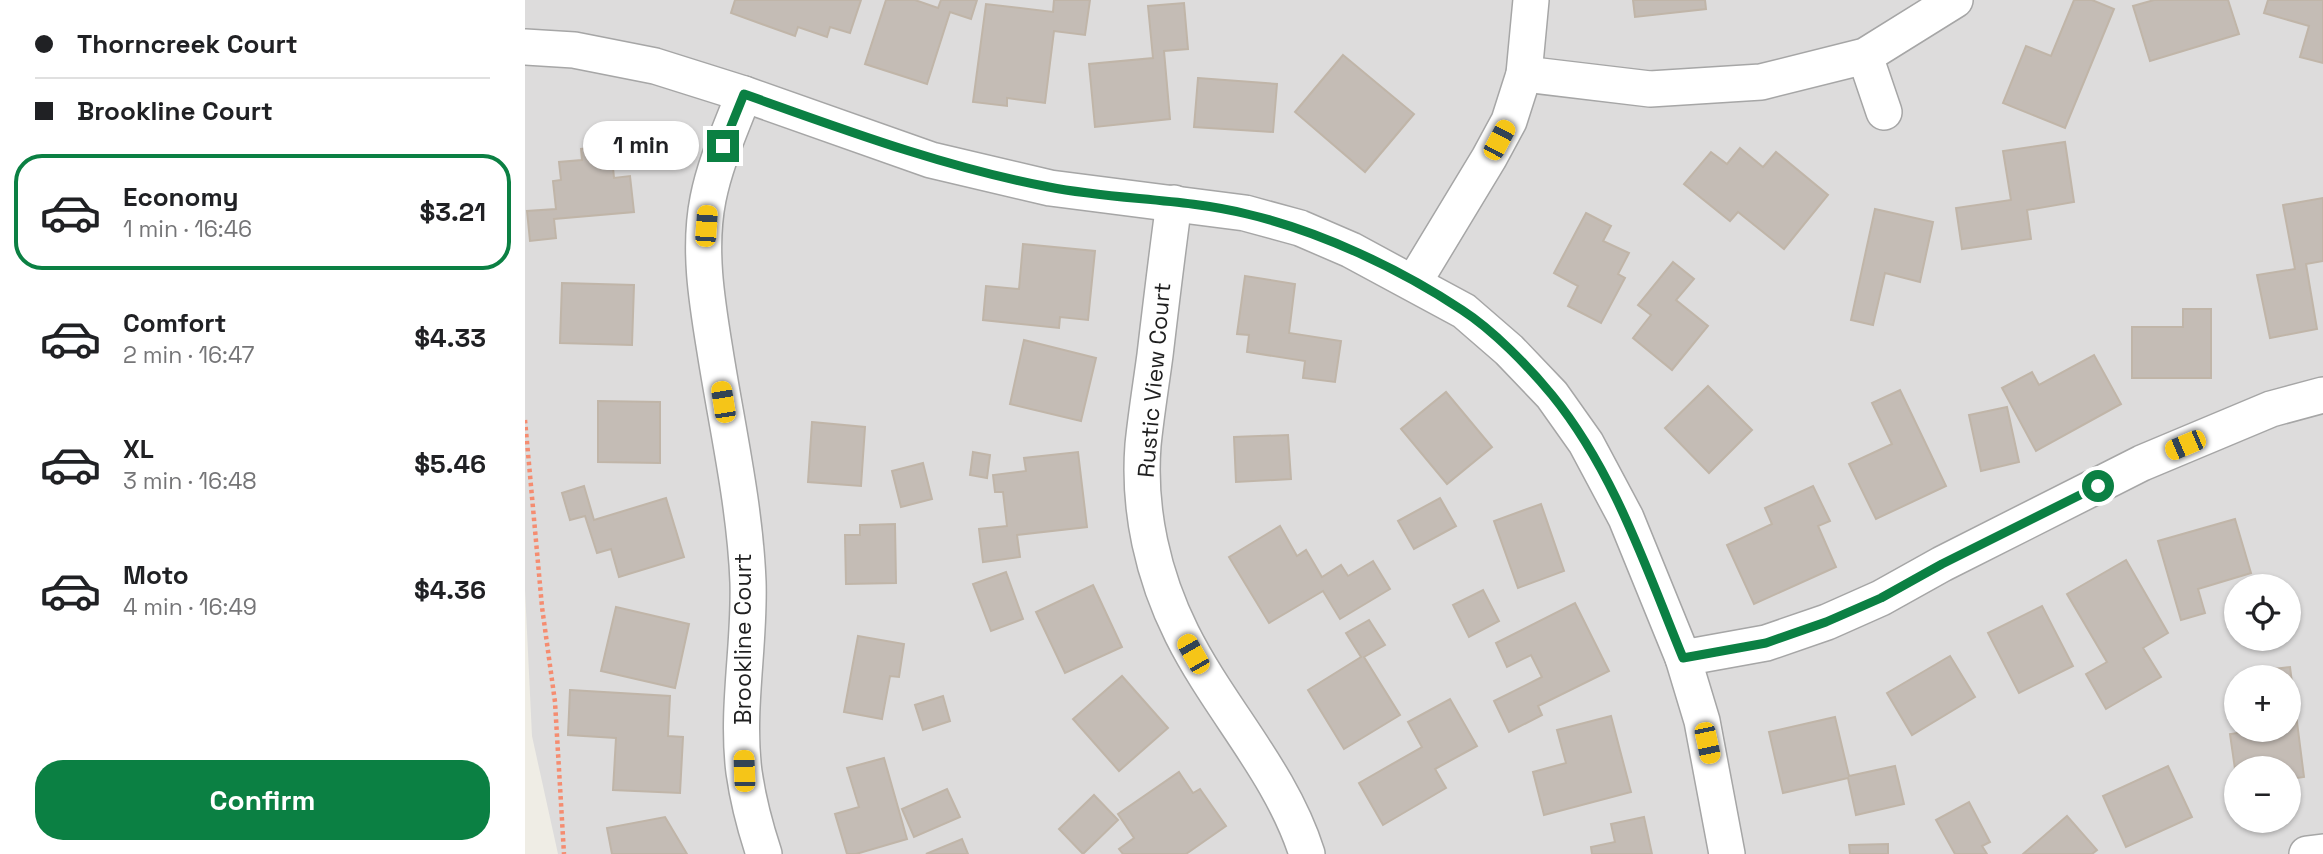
<!DOCTYPE html>
<meta charset="utf-8">
<style>
:root{--surface:#fff;--page:#f2f2f2;--text:#202124;--muted:#757577;--line:#e0e0e0;--accent:#0b8043}
body{margin:0;font-family:"Space Grotesk",sans-serif;background:var(--page);color:var(--text);height:100vh;display:flex;flex-direction:column;font-size:26px;white-space:nowrap}
*{box-sizing:border-box;margin:0}
p{font-size:23px;color:var(--muted)}
.icon{flex:none;width:38px;height:38px;fill:none;stroke:currentColor;stroke-width:2;stroke-linecap:round;stroke-linejoin:round}
.map{position:relative;flex:1;overflow:hidden}
.sheet{display:flex;flex-direction:column;background:var(--surface);width:525px}
.sheet>*{flex:none}
.banner{display:grid;align-content:center;height:154px;padding:0 35px;background:var(--surface)}
.controls{position:absolute;left:1699px;top:574px;display:grid;gap:14px}
.controls a{display:grid;place-items:center;width:77px;height:77px;border-radius:50%;background:var(--surface);box-shadow:0 2px 5px #0004;font-size:35px}
.end{position:absolute;width:32px;height:32px;margin:-16px;border:9px solid #0b8043;background:#fff;box-shadow:0 0 0 4px #fff}
.from{border-radius:50%}
.bubble{position:absolute;height:49px;border-radius:24px;background:var(--surface);box-shadow:0 2px 5px #0004;font-size:23px;font-weight:700;line-height:49px;text-align:center}
.car{position:absolute;width:21px;height:42px;margin:-21px -10px;border-radius:9px;box-shadow:0 0 5px 2px #0007;background:linear-gradient(#f5c518 24%,#345 0 40%,#f5c518 0 76%,#345 0 86%,#f5c518 0)}
.banner b{display:flex;align-items:center;gap:24px;height:66px;font-size:26px}
.banner b+b{border-top:2px solid var(--line)}
.banner i{width:18px;height:18px;background:var(--text)}
ul{padding:0;list-style:none}
li{display:flex;align-items:center;gap:21px;height:116px;margin:0 14px 10px;padding:0 21px;border:4px solid transparent;border-radius:28px}
li div{flex:1}
li b{display:block;font-size:26px}
li em{font-style:normal;font-weight:700}
li.on{border-color:var(--accent)}
li>.icon{width:63px;height:63px;stroke-width:1.5}
.button{display:flex;gap:14px;margin-top:auto;padding:14px 35px}
.button a{flex:1;height:80px;border-radius:28px;background:var(--accent);color:#fff;font-size:28px;font-weight:700;line-height:80px;text-align:center}
main{display:flex;flex:1;min-height:0}
.map>svg:first-child{display:block}
</style>
<main>
<section class="sheet">
<div class="banner">
<b><i class="from"></i>Thorncreek Court</b>
<b><i></i>Brookline Court</b>
</div>
<ul>
<li class="on"><svg class="icon" aria-label="car" viewBox="0 0 24 24"><path d="M5 17H2v-5l4-1 3-4h7l3 4 3 1v5h-3M9 17h6M6 11h13"/><circle cx="7" cy="17" r="2"/><circle cx="17" cy="17" r="2"/></svg><div><b>Economy</b><p>1 min · 16:46</p></div><em>$3.21</em></li>
<li><svg class="icon" aria-label="car" viewBox="0 0 24 24"><path d="M5 17H2v-5l4-1 3-4h7l3 4 3 1v5h-3M9 17h6M6 11h13"/><circle cx="7" cy="17" r="2"/><circle cx="17" cy="17" r="2"/></svg><div><b>Comfort</b><p>2 min · 16:47</p></div><em>$4.33</em></li>
<li><svg class="icon" aria-label="car" viewBox="0 0 24 24"><path d="M5 17H2v-5l4-1 3-4h7l3 4 3 1v5h-3M9 17h6M6 11h13"/><circle cx="7" cy="17" r="2"/><circle cx="17" cy="17" r="2"/></svg><div><b>XL</b><p>3 min · 16:48</p></div><em>$5.46</em></li>
<li><svg class="icon" aria-label="car" viewBox="0 0 24 24"><path d="M5 17H2v-5l4-1 3-4h7l3 4 3 1v5h-3M9 17h6M6 11h13"/><circle cx="7" cy="17" r="2"/><circle cx="17" cy="17" r="2"/></svg><div><b>Moto</b><p>4 min · 16:49</p></div><em>$4.36</em></li>
</ul>
<div class="button"><a>Confirm</a></div>
</section>
<div class="map">
<svg width="1798" height="854" viewBox="0 0 1798 854">
<rect width="100%" height="100%" fill="#efede5"/>
<path fill="#dddcdc" fill-rule="evenodd" d="M0,0h1798v854h-1765l-26,-118 -7,-146zM1712,586h52v53h-52zM1712,677h52v53h-52zM1712,768h52v53h-52z"/>
<g fill="#c4bcb5" stroke="#c0b5a8" stroke-width="2">
<path d="M210,0h126l-11,33 -20,-6 -3,10 -29,-10 -3,9 -64,-23z"/>
<path d="M361,0h29l23,8 3,-8h36l-6,19 -21,-7 -23,72 -62,-20z"/>
<path d="M529,0h36l-5,35 -31,-4 -9,72 -38,-5v8l-34,-4 13,-98 67,8z"/>
<path d="M1108,0h72l1,9 -71,8z"/>
<path d="M1549,0h18l22,9 -49,119 -62,-25 23,-57 25,10z"/>
<path d="M1629,0h74l11,34 -89,27 -17,-55z"/>
<path d="M1743,0h55v63l-23,-6 9,-31 -45,-13z"/>
<path d="M659,3l4,46 -24,2 6,68 -75,8 -6,-63 64,-6 -5,-52z"/>
<path d="M818,55l71,59 -49,58 -70,-60z"/>
<path d="M673,78l79,6 -4,48 -79,-5z"/>
<path d="M1540,142l9,60 -47,8 4,29 -69,10 -6,-41 55,-8 -8,-49z"/>
<path d="M86,146l3,32 16,-2 4,36 -80,7 2,19 -26,3 -3,-30 29,-2 -3,-28 8,-1 -2,-18 23,-2 -1,-11z"/>
<path d="M1215,148l23,19 13,-15 52,43 -44,54 -46,-37 -8,9 -46,-37 27,-32 16,12z"/>
<path d="M1798,198v63l-17,3 11,65 -47,9 -13,-63 38,-6 -12,-64z"/>
<path d="M1350,209l58,13 -13,60 -35,-9 -12,52 -22,-5z"/>
<path d="M1061,213l25,13 -8,15 26,12 -11,21 7,4 -24,45 -33,-17 10,-20 -24,-13z"/>
<path d="M498,244l72,7 -7,69 -28,-3 -1,11 -76,-8 3,-34 33,3z"/>
<path d="M1148,262l21,17 -18,21 32,26 -36,44 -39,-32 18,-23 -13,-10z"/>
<path d="M720,276l50,8 -6,49 52,8 -6,41 -32,-4 2,-17 -58,-9 2,-17 -12,-1z"/>
<path d="M37,283l72,2 -2,60 -72,-2z"/>
<path d="M1658,309h28v69h-79v-51h51z"/>
<path d="M499,340l72,18 -15,63 -71,-17z"/>
<path d="M1569,355l27,49 -85,47 -34,-63 30,-16 7,13z"/>
<path d="M1183,386l44,44 -43,43 -44,-45z"/>
<path d="M1375,390l46,96 -70,33 -27,-55 43,-20 -20,-41z"/>
<path d="M921,392l46,55 -45,37 -46,-55z"/>
<path d="M73,401l62,1v61l-62,-1z"/>
<path d="M1482,407l12,55 -38,9 -12,-56z"/>
<path d="M287,422l53,5 -4,59 -53,-4z"/>
<path d="M763,435l3,44 -55,3 -2,-45z"/>
<path d="M448,452l17,3 -3,23 -17,-3z"/>
<path d="M553,452l9,75 -70,8 3,22 -37,5 -4,-33 28,-3 -4,-34h-8l-2,-17 33,-4 -2,-13z"/>
<path d="M398,463l9,36 -31,8 -9,-36z"/>
<path d="M59,486l10,34 72,-22 18,59 -65,20 -8,-28 -14,4 -12,-37 -15,4 -8,-27z"/>
<path d="M1288,486l17,35 -12,5 18,41 -82,37 -27,-59 45,-21 -7,-16z"/>
<path d="M915,498l16,28 -42,23 -16,-28z"/>
<path d="M1016,504l23,67 -46,17 -24,-67z"/>
<path d="M1710,519l16,54 -53,16 7,24 -24,7 -23,-79z"/>
<path d="M370,524l1,59 -50,1 -1,-49h15v-10z"/>
<path d="M755,526l17,30 9,-6 16,27 19,-12 7,11 25,-15 17,28 -50,30 -17,-28 -54,32 -40,-66z"/>
<path d="M1601,560l42,73 -25,15 18,29 -55,32 -20,-35 21,-12 -40,-68z"/>
<path d="M481,572l17,47 -32,12 -18,-47z"/>
<path d="M568,585l29,62 -57,26 -29,-61z"/>
<path d="M958,590l16,31 -30,16 -16,-32z"/>
<path d="M1050,603l34,68 -71,35 4,9 -33,17 -15,-31 48,-24 -11,-22 -24,12 -11,-24z"/>
<path d="M1517,606l31,60 -54,27 -31,-60z"/>
<path d="M91,607l73,17 -14,64 -74,-17z"/>
<path d="M844,620l16,25 -21,12 36,58 -56,34 -36,-59 53,-33 -15,-24z"/>
<path d="M333,636l46,8 -5,33 -9,-1 -8,43 -38,-7z"/>
<path d="M1425,656l25,41 -63,38 -25,-42z"/>
<path d="M1765,667l14,110 -15,2v-11h-52v15l-7,-49 29,-4h30v-53h-33l-1,-6z"/>
<path d="M597,676l46,52 -49,43 -46,-52z"/>
<path d="M45,690l100,6 -2,40 15,1 -3,56 -67,-3 3,-52 -48,-3z"/>
<path d="M418,696l7,25 -27,9 -8,-25z"/>
<path d="M925,699l27,47 -42,23 11,19 -63,37 -24,-42 63,-36 -14,-25z"/>
<path d="M1086,716l20,76 -87,23 -11,-43 33,-9 -9,-33z"/>
<path d="M1310,717l14,59 46,-10 9,38 -48,11 -8,-37 -65,15 -14,-61z"/>
<path d="M359,758l23,81 -51,15h-9l-12,-40 24,-7 -12,-39z"/>
<path d="M1643,766l24,51 -66,30 -23,-51z"/>
<path d="M654,772l14,21 7,-4 26,37 -40,28h-63l-4,-5 15,-11 -16,-24z"/>
<path d="M422,789l13,28 -46,20 -12,-28z"/>
<path d="M569,795l24,25 -35,34 -24,-25z"/>
<path d="M1444,802l21,40 -8,4 5,8h-32l-19,-34z"/>
<path d="M1542,816l30,34 -5,4h-69z"/>
<path d="M140,817l22,37h-75l-5,-26z"/>
<path d="M1119,817l8,37h-60l-1,-7 24,-5 -4,-18z"/>
<path d="M437,839l6,15h-42z"/>
<path d="M1363,844v10h-38l-1,-9z"/>
</g>
<g fill="none" stroke-linecap="round" stroke-linejoin="round">
<g stroke="#a6a6a6" stroke-width="38">
<g id="street">
<path d="M0,47l49,3 81,16 89,28 187,66 119,28 195,25 55,15 51,22 113,61 45,39 43,45 34,48 40,75 57,140 19,63 25,133"/>
<path d="M1340,56l19,56"/>
<path d="M999,74l126,15 111,-7 104,-26 90,-56"/>
<path d="M219,94c-13,34 -29,69 -36,105 -10,50 -1,103 7,152 12,76 30,154 33,231 2,63 -12,127 -4,190 4,28 11,55 20,82"/>
<path d="M649,203c-7,51 -13,101 -19,152 -4,30 -9,60 -12,90 -5,65 10,131 39,189 38,76 99,138 125,220"/>
<path d="M889,282l75,-124 20,-37 15,-47 7,-74"/>
<path d="M1158,658l83,-15 61,-21 54,-24 61,-34 200,-101 129,-54 52,-14"/>
<path d="M1782,854l16,-2"/>
</g>
</g>
<path stroke="#f58c70" stroke-width="4.5" stroke-dasharray="3.5 3.5" stroke-linecap="butt" d="M0,420l17,187 13,95 9,152"/>
<use href="#street" stroke="#fff" stroke-width="35"/>
</g>
<g fill="none" stroke-linecap="round" stroke-linejoin="round">
<path stroke="#0b8043" stroke-width="9" d="M198,146l21,-52c101,36 200,73 305,93 65,13 134,11 198,27 73,17 153,55 215,96 31,20 66,56 90,85 62,76 94,173 131,263l83,-15 60,-21 55,-24 61,-34 156,-78"/>
</g>
<g text-anchor="middle" dominant-baseline="central" stroke-width="6" stroke-linejoin="round" paint-order="stroke">
<g font-size="23" fill="#1f1f1f" stroke="#fff">
<text transform="translate(629 380) rotate(-85)">Rustic View Court</text>
<text transform="translate(218 639) rotate(-90)">Brookline Court</text>
</g>
</g>
</svg>
<div class="controls">
<a><svg class="icon" aria-label="locate" viewBox="0 0 24 24"><circle cx="12" cy="12" r="6"/><path d="M12 2v4M12 18v4M2 12h4M18 12h4"/></svg></a>
<a>+</a>
<a>−</a>
</div>
<i class="end from" style="left:1573px;top:486px"></i>
<i class="end" style="left:198px;top:146px"></i>
<div class="bubble" style="left:58px;top:121px;width:116px">1 min</div>
<i class="car" style="left:974px;top:140px;rotate:28deg"></i>
<i class="car" style="left:181px;top:226px;rotate:4deg"></i>
<i class="car" style="left:198px;top:402px;rotate:351deg"></i>
<i class="car" style="left:1660px;top:445px;rotate:247deg"></i>
<i class="car" style="left:668px;top:654px;rotate:330deg"></i>
<i class="car" style="left:1182px;top:743px;rotate:168deg"></i>
<i class="car" style="left:219px;top:771px;rotate:358deg"></i>
</div>
</main>
